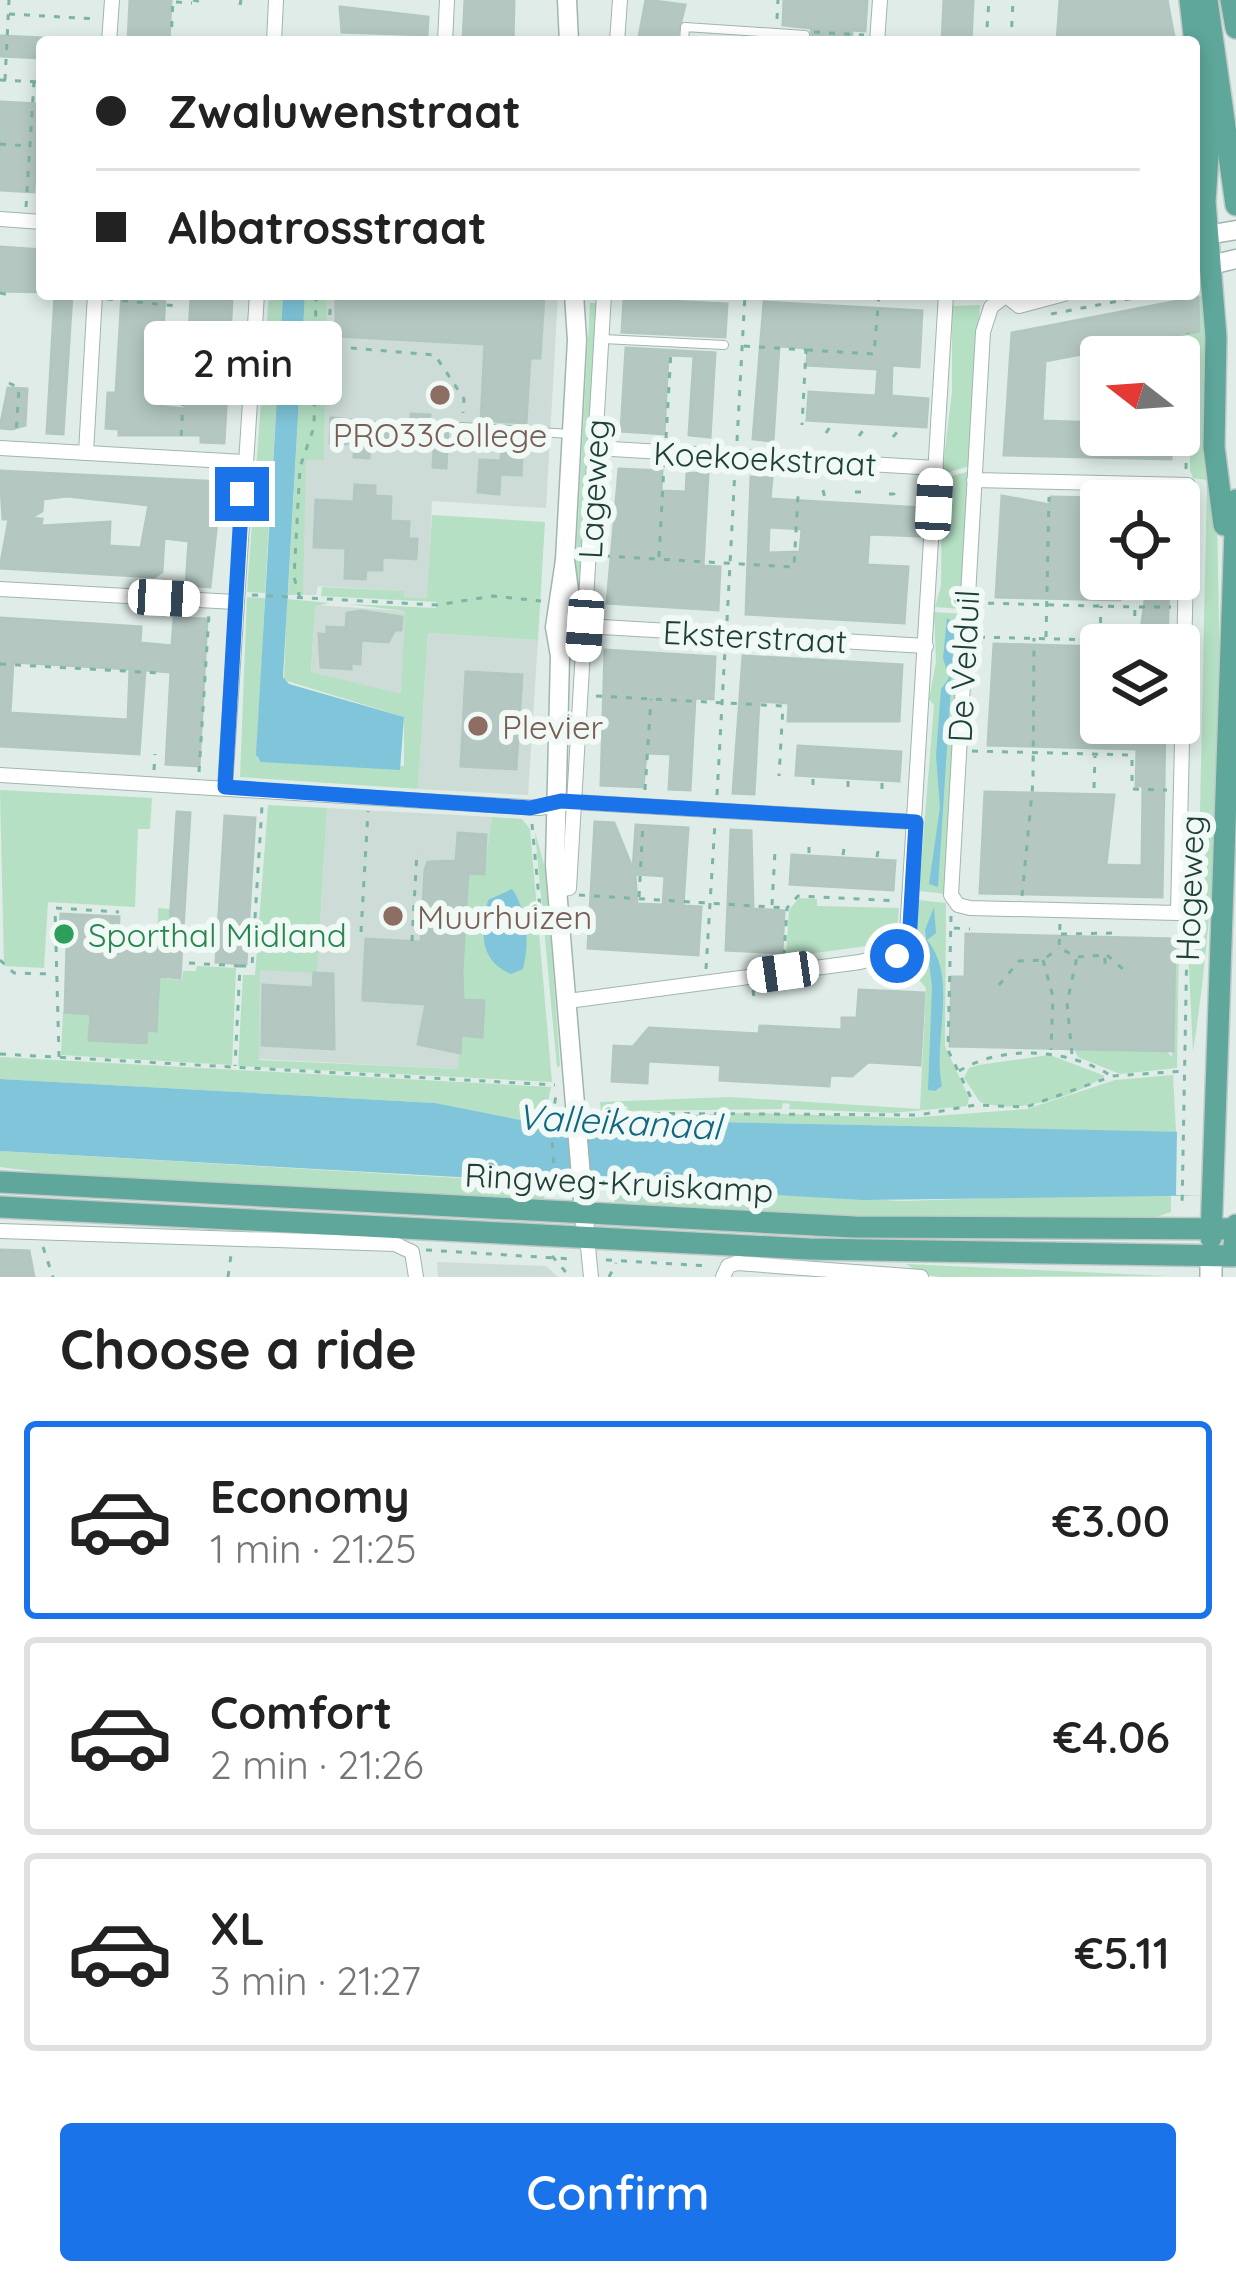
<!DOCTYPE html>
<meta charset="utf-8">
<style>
:root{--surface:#fff;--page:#f2f2f2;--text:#222;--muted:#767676;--line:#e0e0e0;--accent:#1a73e8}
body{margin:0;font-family:Quicksand,sans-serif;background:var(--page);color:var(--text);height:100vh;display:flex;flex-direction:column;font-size:45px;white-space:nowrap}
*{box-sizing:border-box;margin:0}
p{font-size:39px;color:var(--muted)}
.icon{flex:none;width:66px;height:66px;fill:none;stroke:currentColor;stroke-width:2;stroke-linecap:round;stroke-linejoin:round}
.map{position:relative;height:1277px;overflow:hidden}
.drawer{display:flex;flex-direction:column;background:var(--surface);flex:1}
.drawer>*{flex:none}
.banner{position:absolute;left:36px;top:36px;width:1164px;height:264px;border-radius:12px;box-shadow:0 6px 18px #0003;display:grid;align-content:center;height:264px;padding:0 60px;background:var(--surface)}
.needle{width:78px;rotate:287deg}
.fabs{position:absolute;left:1080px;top:336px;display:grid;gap:24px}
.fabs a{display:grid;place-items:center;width:120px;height:120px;border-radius:12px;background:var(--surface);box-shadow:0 6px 18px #0003;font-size:60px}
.end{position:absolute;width:54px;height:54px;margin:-27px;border:15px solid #1a73e8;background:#fff;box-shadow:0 0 0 6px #fff}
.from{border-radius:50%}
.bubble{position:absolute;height:84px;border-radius:12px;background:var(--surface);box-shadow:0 6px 18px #0003;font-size:39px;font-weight:600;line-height:84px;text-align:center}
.car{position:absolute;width:36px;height:72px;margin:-36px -18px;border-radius:15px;box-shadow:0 0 9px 3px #0007;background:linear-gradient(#fff 24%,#345 0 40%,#fff 0 76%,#345 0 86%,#fff 0)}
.banner b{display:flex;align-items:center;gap:42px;height:114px;font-size:45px}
.banner b+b{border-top:3px solid var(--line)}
.banner i{width:30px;height:30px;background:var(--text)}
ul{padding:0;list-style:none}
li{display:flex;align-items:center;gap:36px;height:198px;margin:0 24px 18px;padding:0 36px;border:6px solid var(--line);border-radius:12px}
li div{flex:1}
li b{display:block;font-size:45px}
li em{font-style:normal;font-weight:600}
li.active{border-color:var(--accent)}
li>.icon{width:108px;height:108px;stroke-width:1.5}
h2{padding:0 60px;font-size:54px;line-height:144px}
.action{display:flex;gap:24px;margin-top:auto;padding:24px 60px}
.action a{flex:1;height:138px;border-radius:12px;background:var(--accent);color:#fff;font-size:48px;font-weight:600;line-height:138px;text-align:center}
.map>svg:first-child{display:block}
</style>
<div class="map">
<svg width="1236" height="1277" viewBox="0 0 1236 1277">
<rect width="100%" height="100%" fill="#dfece7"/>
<g fill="#cddcd7">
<path d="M327,294h231l-12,214 -114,-7 -4,97 -24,-1 -1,-6 -85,-5 -2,9h-13l-3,-10 6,-126h18z"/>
<path d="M315,605l91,6 -5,84 -90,-23z"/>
<path d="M428,633l110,7 -10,155 -110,-6z"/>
<path d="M327,808l165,9 -8,58 -16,-1 -4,96 17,66h-20l-2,33 -201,-10 2,-90 57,3z"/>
<path d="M437,1262l109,4 12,11h-120z"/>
</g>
<g fill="#b5e0c4">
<path d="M269,294h14l-18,299 -18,-1z"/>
<path d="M305,294h22l-3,166h-18l-3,135h-15z"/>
<path d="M1207,295c13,251 24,510 -14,757l-7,-144 12,-1 9,-427 -14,-2 -3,-8 -1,-171z"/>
<path d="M590,303h7l-18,309 -6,-1z"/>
<path d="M980,305l-10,161 -28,8 10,-82v-86z"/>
<path d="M970,471l-8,138 -27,-2 6,-21 1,-107z"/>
<path d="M432,515l113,7 -7,118 -110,-7 -10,156 -178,-12 7,-180 18,1 -8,161 147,7v-49l-120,-37 3,-81 43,4 -15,3 -4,66 90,22 4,-83 -58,-7 89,4 1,-6 -116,-6 1,-9 82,4v6l23,1z"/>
<path d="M934,612l28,2 -16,280 -27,-3 15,-186 -5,-6 7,-37z"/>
<path d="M0,790l152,8 -2,31h-12l-3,78 -87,-5 -4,66 -40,-2z"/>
<path d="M268,805l59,3 -10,165 -57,-3 -1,90 199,9 3,-34 19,1 -18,-36 2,-29 -5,-1 9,-96h16l8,-57 30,2 8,10 22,253 -314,-16 5,-91h12z"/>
<path d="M535,832l11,40 14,194 -3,1z"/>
<path d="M799,898l18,1v7l82,2 -3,34 -110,15 3,-47z"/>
<path d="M918,900l28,3 -1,143 24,52 -2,8 -75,7 -103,-4 1,-5 -7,-1 -1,6 -154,2 -1,-5 -26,6 -1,-10 129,-5 191,12 6,-121 -22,-26 11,-9z"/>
<path d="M158,908l12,1 -3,70 15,1 1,-9h13l1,-5 39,2 -4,97 -171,-10 2,-43 28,2 -1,26 55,3 2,-13h9z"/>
<path d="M1175,936l4,6 -2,126 -57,6 -42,-17 -4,-8 92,2 6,6z"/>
<path d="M1050,1055l55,21c-32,21 -87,39 -125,26l-16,-24 5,-10 10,-3z"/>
<path d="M0,1057l551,30 -6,29 -10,-1 1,8 -101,-20 -435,-24z"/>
<path d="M1173,1075l3,57 -458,-10 -111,10 1,-10 -7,-5 152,-4 155,5 119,-9 88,-29z"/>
<path d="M0,1151l543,32 1,17 -444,-20 -100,-13z"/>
<path d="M613,1187l290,14 239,-8 29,2v17l-18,6 -298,2 -240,-18z"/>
<path d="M906,1264l262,12 -228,1 -19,-3z"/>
</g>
<g fill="#80c5d9">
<path d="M283,294h22l-22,383 6,7 115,33 -4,53 -139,-8 -5,-7z"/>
<path d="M947,618l8,5 -17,264 -9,-3 11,-77 -4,-51 5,-67 8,-11 -6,-20z"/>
<path d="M512,889c15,22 18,52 11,80l-12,5c-33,-14 -30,-43 -23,-74z"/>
<path d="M934,907l2,26 -9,7c32,38 5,100 15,146l-7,5 -7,-1 4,-103 -7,-57z"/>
<path d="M0,1079l435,24 101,20 3,6 64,3 115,-10 518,11v62l-373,5 -863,-49z"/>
</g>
<path fill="#dfece7" d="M1177,1129l59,2v66l-60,-2z"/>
<g fill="#b4c7c1" stroke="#b1c7bf" stroke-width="3" fill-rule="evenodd">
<path d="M130,0h41l-2,42h-41z"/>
<path d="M465,0h49l-1,42h-50z"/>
<path d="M646,0l39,5 -9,37h-38z"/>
<path d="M784,0h83l-2,31 -13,-1 -1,12h-38l-2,-14 -28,-3z"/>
<path d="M944,0h29l-2,42h-29z"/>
<path d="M1060,0h107l8,42h-118z"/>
<path d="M340,7l88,10 -1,18 -85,-3z"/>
<path d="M1,36l41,2v20l-42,-2z"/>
<path d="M0,102l38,2 -4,88 -34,-2z"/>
<path d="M0,247l42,3v42l-42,-1z"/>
<path d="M55,294h17l-9,140 -16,-1z"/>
<path d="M122,294l43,2 -5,86h-10l-1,23 36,4 6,-112 41,2 -8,144 -23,-1v-7h-82v-6l-13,-1 2,-35h8z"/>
<path d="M336,294l208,2 -4,62h-10l-4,65 -45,-3 4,-76 -149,-8z"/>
<path d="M1198,297l1,34 -25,5v21h-25v-16l-104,20 -3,60 59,2v12h71l-1,24 -167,-4 8,-122z"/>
<path d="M624,299l103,5 -2,33 -103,-5z"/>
<path d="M764,302l158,9 -3,56 -27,-2 -1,31 37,3 -2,28 -119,-7 2,-28 67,4 2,-27 -71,-4 1,-17 -29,-2 -6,95 -20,-2z"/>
<path d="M626,348l89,5 -5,84 -21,-2 5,-79 -26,-1 -4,79 -43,-3z"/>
<path d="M8,388l19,1 -2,36 -13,4 -12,-1z"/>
<path d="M411,414l19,1 -1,11 19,1 -2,41 -13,-1 1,-17 -64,-4 -1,12 -15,-1 1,-13 -25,-1 1,-25 79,8z"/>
<path d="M502,438l21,1 -2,36 -21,-1 -1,20 -21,-2 2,-32 21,1z"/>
<path d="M619,469l43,2 -1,20 25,1 1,-19 21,1 -5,92 17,1 -2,43 -111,-7z"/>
<path d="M0,471l221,11 -11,105 -24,-2 3,-44 -25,-3 -2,34 -8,5 -154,-9 9,-49h-6zM67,496l82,9 -8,43 -32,-2 1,-24 -69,4 1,-7 -12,-1 12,-7 1,-12z"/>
<path d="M751,477l21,1 -2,21 152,9 -2,28 -51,-2 -2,31 41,2 -4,56 -158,-9zM769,527l33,2 -2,23 -32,1z"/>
<path d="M355,485l20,1v10l16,1 -1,24 19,1 -1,17h9l-1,20 -34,-2v13h-16l-1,9 -20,-1 1,-30 -32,-1 2,-47 38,2z"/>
<path d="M1002,496l48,9 1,-8 50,1v81h19v21l-124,-3z"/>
<path d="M1148,579h21l-2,66h-28z"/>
<path d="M361,611l41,6 -1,13h-6l-7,12 -27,-2 -1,24 -9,-1v6l-30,-2 -2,-33 8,1v-8l19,1 1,-15z"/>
<path d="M0,618l141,9 -1,16 32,3 2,-28 33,1 -8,147 -33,-2 5,-92 -26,-2 -6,84 -139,-8zM13,662l117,7 -2,51 -118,-7z"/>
<path d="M994,644l107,3 -3,76h67l-3,174 -182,-4 5,-101 129,3 -8,70 36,1 1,-80h-7l1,-37 -149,-4z"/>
<path d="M605,650l110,7 -2,42 -18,-1 -5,92 -21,-1 2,-35 -25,-1 -3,34 -42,-2z"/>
<path d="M743,656l159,9 -3,56h-111l1,-18 -30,-2 -5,93 -21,-1z"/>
<path d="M466,672l56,3 -6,94 -55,-3z"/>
<path d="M798,746l103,6 -2,29 -103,-6z"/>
<path d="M177,812l13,1 -10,165 -21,-2 -3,55 -9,-1 -1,13 -57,-3 2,-26 -26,-2 2,-68h-8l2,-30 58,3 -1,21 51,3z"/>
<path d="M225,816l30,2 -9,146 -30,-2z"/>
<path d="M595,822l19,1 19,47 3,-45 52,3 -5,78 18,1 -3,48 -110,-7zM635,874l30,2 -2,29 -26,-1z"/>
<path d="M731,830l20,1 2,78 31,2 -2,42 -56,-3z"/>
<path d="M458,833l28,2 -2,39 -16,-1 -6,97 1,30 21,1 -2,36 -21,-2 -1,18 -42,-9 8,-40 -63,-4v-6l3,-55 55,3 4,-72 3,-8 28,-1z"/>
<path d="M792,855l103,6 -2,29 -103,-6z"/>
<path d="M966,934l209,5 -2,112 -223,-5 2,-69h13z"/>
<path d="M314,973l19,1 1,75 -72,-4 1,-60 50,3z"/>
<path d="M859,990l65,3 -4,72 -52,-3 -16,14 -22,-1 -1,11 -109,-6 1,-15 -73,-4 -1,22 -35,-2 2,-35 19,1 16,-19 110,6 1,-8 82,4v-12h15z"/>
<path d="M0,1250l29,1 5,26h-34z"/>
</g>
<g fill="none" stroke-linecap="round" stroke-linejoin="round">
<g stroke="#a1b5af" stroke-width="10">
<g id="service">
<path d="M684,42l1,-15 120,8v7"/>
<path d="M603,339l121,6"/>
<path d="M461,437l1,-10 108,7"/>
</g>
</g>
<g stroke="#a1b5af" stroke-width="16">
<g id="minor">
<path d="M109,42l3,-42"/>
<path d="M274,42l2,-42"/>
<path d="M445,42l2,-42"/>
<path d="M617,42l3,-42"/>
<path d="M877,42l3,-42"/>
<path d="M0,219l42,3"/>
<path d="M1004,294l15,12 45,-12"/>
<path d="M0,448l244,14"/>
<path d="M595,448l341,20"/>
<path d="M86,453l9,-159"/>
<path d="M974,480l214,5 -10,428 -208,-5 -12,-3 -7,-10 32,-563 8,-25 13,-10"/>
<path d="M0,589l235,13"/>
<path d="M585,626l341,20"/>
<path d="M0,775l539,33 35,-6 341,20"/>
<path d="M225,787l32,-493"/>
<path d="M558,890l11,-2 35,-594"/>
<path d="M568,1001l292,-39 46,-12 40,-656"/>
<path d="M0,1231l395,13 17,8 4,25"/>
<path d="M587,1237l4,40"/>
<path d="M723,1277l5,-11 9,-3 184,14"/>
</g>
</g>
<g stroke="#a1b5af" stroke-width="21">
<g id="tertiary">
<path d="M567,0l2,42"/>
<path d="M1207,235l29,-5"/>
<path d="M1211,265l25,-6"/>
<path d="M565,560l-10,67 5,29 -5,209 30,359"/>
<path d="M561,651l8,-60 -4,-31 12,-220 -3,-46"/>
</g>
</g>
<g stroke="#9cb9b1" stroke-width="24">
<path id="secondary" d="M1211,1256v21"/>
</g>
<g stroke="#c0c9c7" stroke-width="24">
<g id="primary">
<path d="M1190,0l18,156 -3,46 11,135 -2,110 10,78"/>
<path d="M1207,0l29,205"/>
<path d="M1231,0l5,28"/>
<path d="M0,1182l854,45 382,2"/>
<path d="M0,1207l809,42 424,7 3,-31"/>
<path d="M1211,1238l25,-738"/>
</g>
</g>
<g stroke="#7cb4a6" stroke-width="3" stroke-dasharray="6 9" stroke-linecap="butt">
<path d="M193,0l13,3"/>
<path d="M176,2l16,1"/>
<path d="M240,5l1,-5"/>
<path d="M9,14l88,5"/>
<path d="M777,19l1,-19"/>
<path d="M814,32l50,3"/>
<path d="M171,42l2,-42"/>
<path d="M986,42l3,-42"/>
<path d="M1011,42l2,-42"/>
<path d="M0,80l42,2"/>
<path d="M5,80l4,-80"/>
<path d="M0,144l28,2"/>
<path d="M26,207l8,-125"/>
<path d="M0,293l14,3"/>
<path d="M331,294l-3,52 107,9 29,44 -1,14"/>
<path d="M1184,294l1,5"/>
<path d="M107,299l70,7"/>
<path d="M1051,314l104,-20"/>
<path d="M744,346l62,4 -4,75"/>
<path d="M807,350l67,4 5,-60"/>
<path d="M9,383l10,5 -3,47"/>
<path d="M172,392l11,5 -2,46"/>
<path d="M826,433l4,-6"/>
<path d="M859,436l5,-7"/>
<path d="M893,437l5,-6"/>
<path d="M666,438l5,-87"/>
<path d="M737,441l8,-147"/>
<path d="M1186,469l2,-136"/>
<path d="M823,490l2,8"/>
<path d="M855,492h6l-1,8"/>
<path d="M889,494h5v8"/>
<path d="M604,556l190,11 4,-71"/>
<path d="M659,557l5,-92"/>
<path d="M252,595l185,10 56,-9 48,5"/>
<path d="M300,598l-6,-21 6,-110 14,-40 2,-133"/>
<path d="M1139,607h32"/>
<path d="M727,621l8,-152"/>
<path d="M979,637l155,4 1,-34 -155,-4"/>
<path d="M1046,637l3,-140"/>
<path d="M1100,638l1,-32"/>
<path d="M0,664l159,9"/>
<path d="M596,696l187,10 -4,70"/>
<path d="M972,751l160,4v34l35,1"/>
<path d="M154,770l1,-16"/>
<path d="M199,772l10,-158"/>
<path d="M813,785v-7"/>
<path d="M848,787v-6"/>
<path d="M1094,788l1,-32"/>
<path d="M882,789v-6"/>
<path d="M645,790l6,-91"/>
<path d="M717,795l8,-146"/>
<path d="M532,824l11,116"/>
<path d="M809,853v-6"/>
<path d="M843,855l1,-6"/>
<path d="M877,857l1,-6"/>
<path d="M579,895l208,13"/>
<path d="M1022,896l11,-114 1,-144"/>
<path d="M639,897l4,-74"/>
<path d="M772,905l3,-54"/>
<path d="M951,916l-3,134 26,54"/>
<path d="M1060,924l-1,24 18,9 28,-2v16"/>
<path d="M1181,926l6,14 -5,269"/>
<path d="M954,928l16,1"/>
<path d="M361,932l7,-121"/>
<path d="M1061,934l56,-1"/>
<path d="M412,941l5,-90"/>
<path d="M1107,955l18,16"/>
<path d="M784,956l3,-48 11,-12 99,5"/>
<path d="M0,960l14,13 41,1"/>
<path d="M1043,960l10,37 -2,53"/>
<path d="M189,963l51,3 -5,100"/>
<path d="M240,966h12l10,-160"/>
<path d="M706,969l9,-147"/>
<path d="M999,985l20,-24 24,-1 16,-12"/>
<path d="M753,990l2,15"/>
<path d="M0,1054l555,31"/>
<path d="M1072,1054l-5,-51 10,-46"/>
<path d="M59,1057l-4,-149 64,4"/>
<path d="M959,1071c44,-27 109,-22 151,4"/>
<path d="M594,1113l325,2 56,-10 51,2 87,-31 71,-5"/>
<path d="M556,1193l-5,-66 5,-32"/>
<path d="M43,1247l10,30"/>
<path d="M426,1250l146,9"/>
<path d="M552,1256l18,21"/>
<path d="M606,1260l104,6"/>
<path d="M228,1277l3,-22"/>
<path d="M609,1277l7,-14"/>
</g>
<use href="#service" stroke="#fff" stroke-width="8"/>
<use href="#minor" stroke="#fff" stroke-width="14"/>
<use href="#tertiary" stroke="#fff" stroke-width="18"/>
<use href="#secondary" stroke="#fff" stroke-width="21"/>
<use href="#primary" stroke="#5ea79a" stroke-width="21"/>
</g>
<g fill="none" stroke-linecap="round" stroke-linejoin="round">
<path stroke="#1a73e8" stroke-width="15" d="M242,494l-17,293 305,21 31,-7 355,21 -7,121 -12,13"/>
</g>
<g fill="#8d6e63" stroke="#f0f9f5" stroke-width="4.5">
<circle cx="440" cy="395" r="12"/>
<circle cx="478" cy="726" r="12"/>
<circle cx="393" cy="916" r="12"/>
</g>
<circle fill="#2e9e5b" stroke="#f0f9f5" stroke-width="4.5" cx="64" cy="934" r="12"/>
<g text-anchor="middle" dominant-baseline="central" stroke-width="12" stroke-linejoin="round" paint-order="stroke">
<g font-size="33" fill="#785e54" stroke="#f0f9f5" text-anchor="start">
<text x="440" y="434" text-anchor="middle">PRO33College</text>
<text x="502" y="726">Plevier</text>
<text x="417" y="916">Muurhuizen</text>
</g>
<g font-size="33" fill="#1e3f38" stroke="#f0f9f5">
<text transform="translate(765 458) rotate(3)">Koekoekstraat</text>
<text transform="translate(593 489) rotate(-87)">Lageweg</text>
<text transform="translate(755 636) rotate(3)">Eksterstraat</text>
<text transform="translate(963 666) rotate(-87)">De Velduil</text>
<text transform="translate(1189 888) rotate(-88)">Hogeweg</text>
<text transform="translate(619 1182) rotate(3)">Ringweg-Kruiskamp</text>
</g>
<g font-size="33" fill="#27864d" stroke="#f0f9f5" text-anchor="start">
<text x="88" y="934">Sporthal Midland</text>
</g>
<g font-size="36" font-style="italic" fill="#116781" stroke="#f0f9f5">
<text transform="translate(619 1121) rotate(3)">Valleikanaal</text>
</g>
</g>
</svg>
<div class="fabs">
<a><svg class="needle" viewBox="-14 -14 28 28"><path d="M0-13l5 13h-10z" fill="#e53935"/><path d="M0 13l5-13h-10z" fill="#767676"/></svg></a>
<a><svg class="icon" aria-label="locate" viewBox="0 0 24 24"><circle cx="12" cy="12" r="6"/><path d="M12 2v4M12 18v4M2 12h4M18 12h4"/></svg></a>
<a><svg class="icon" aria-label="layers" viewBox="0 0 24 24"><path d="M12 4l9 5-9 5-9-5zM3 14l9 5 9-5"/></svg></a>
</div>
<i class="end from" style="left:897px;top:956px"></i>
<i class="end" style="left:242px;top:494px"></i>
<div class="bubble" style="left:144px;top:321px;width:198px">2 min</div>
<i class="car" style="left:934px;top:504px;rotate:3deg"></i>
<i class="car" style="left:164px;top:598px;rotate:93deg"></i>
<i class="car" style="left:585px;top:626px;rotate:184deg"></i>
<i class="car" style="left:783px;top:972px;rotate:262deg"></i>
<div class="banner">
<b><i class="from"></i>Zwaluwenstraat</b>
<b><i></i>Albatrosstraat</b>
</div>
</div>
<section class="drawer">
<h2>Choose a ride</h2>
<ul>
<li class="active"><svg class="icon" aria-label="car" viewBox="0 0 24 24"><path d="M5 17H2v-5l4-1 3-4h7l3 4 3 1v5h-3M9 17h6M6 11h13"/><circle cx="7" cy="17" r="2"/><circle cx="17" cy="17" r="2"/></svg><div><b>Economy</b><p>1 min · 21:25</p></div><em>€3.00</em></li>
<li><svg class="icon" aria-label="car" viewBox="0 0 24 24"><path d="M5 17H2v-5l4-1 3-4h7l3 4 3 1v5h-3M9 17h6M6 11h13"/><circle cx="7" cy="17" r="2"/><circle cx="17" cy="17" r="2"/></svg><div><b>Comfort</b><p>2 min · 21:26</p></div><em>€4.06</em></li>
<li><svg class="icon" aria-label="car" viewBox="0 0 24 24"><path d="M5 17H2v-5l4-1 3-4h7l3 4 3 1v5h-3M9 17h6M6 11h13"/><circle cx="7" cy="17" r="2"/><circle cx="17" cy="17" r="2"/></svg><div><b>XL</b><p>3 min · 21:27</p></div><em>€5.11</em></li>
</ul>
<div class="action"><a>Confirm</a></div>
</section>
